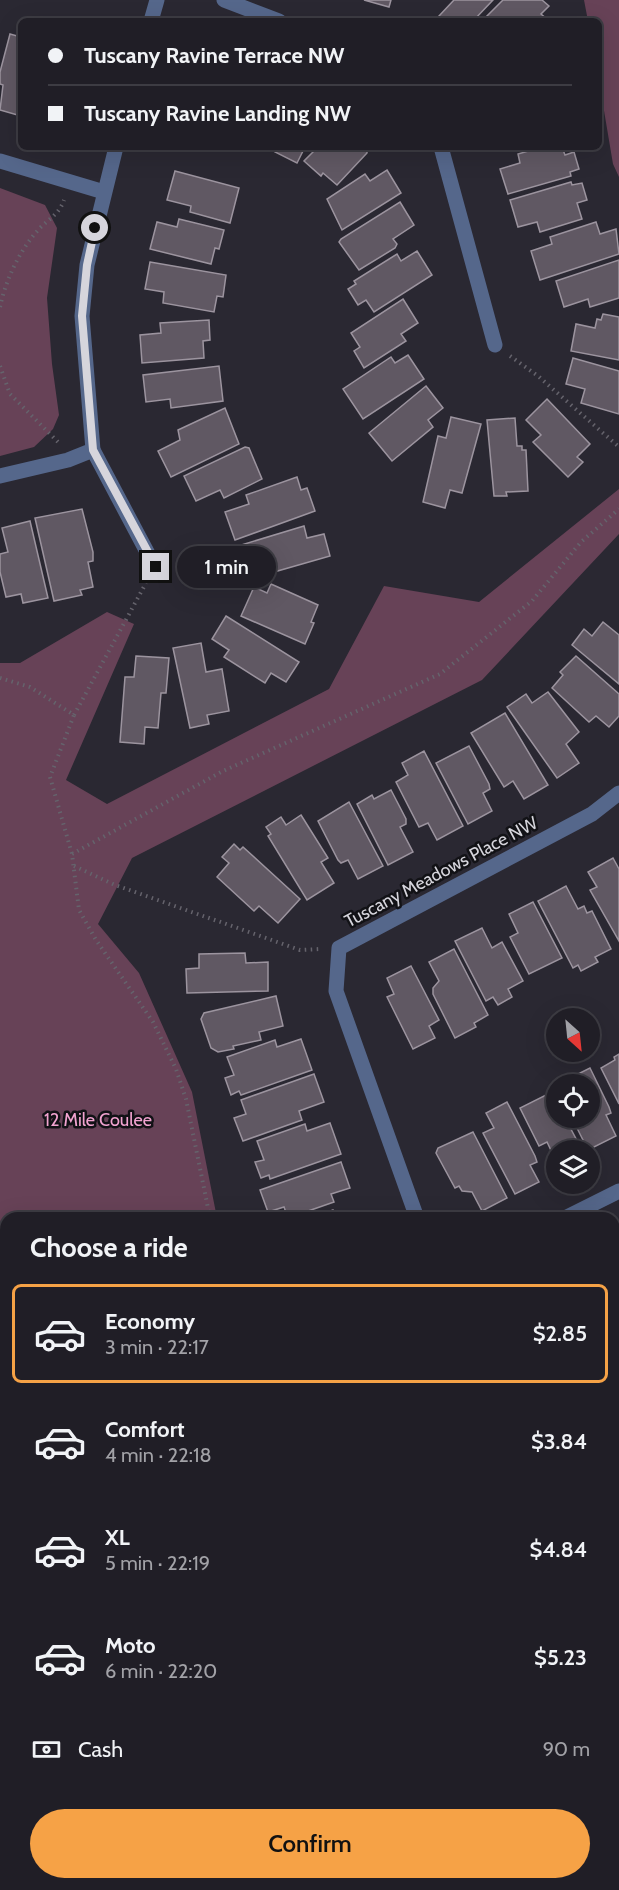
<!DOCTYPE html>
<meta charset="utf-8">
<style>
:root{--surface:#201e26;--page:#28272e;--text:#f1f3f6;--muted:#a2a2a7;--line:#3d3c43;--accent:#f6a246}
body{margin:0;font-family:Cabin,sans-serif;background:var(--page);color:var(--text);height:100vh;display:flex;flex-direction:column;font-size:22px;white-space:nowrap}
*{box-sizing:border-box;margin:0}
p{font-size:20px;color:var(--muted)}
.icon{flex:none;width:33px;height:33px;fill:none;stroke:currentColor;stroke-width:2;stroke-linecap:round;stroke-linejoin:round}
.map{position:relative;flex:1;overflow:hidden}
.sheet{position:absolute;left:0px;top:1212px;width:620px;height:678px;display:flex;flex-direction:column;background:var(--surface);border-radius:18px 18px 0 0;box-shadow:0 6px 24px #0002,0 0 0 2px var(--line)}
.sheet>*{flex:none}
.top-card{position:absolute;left:18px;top:18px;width:584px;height:132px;border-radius:9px;box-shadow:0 6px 24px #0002,0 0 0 2px var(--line);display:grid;align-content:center;height:132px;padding:0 30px;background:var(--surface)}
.needle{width:39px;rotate:153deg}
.fabs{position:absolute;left:546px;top:1008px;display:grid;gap:12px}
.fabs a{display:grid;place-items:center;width:54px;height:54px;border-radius:50%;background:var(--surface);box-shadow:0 6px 24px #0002,0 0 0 2px var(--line);font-size:30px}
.end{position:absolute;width:27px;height:27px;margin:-14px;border:8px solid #d6d5dc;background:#111;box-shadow:0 0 0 3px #111}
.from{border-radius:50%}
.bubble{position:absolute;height:42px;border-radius:21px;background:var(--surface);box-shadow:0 6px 24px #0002,0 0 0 2px var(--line);font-size:20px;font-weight:600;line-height:42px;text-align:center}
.top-card b{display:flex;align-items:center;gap:21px;height:57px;font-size:22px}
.top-card b+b{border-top:2px solid var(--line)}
.top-card i{width:15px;height:15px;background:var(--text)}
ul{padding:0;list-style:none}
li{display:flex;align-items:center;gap:18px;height:99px;margin:0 12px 9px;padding:0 18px;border:3px solid transparent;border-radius:9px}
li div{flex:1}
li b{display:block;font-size:22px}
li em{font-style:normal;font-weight:600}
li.current{border-color:var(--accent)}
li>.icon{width:54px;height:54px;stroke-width:1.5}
h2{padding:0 30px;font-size:27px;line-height:72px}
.pay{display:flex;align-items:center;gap:15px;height:66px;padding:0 30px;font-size:22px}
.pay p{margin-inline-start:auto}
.cta{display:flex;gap:12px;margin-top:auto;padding:12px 30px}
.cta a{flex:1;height:69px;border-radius:36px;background:var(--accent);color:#111;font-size:24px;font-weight:600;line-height:69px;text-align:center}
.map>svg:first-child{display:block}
</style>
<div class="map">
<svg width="619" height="1890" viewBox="0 0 619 1890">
<rect width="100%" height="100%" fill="#2a2832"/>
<g fill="#674257">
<path d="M584,0h35v177l-6,-13 -14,-83 -1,-60h-10z"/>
<path d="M0,188l45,17 12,23 -10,70 5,66 7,51 -6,14 -19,18 -34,9z"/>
<path d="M619,489v45l-137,146 -350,178 -34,66 41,49 53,119 25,126h-211v666h572l-1,6h-577v-1227h20l87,-51 27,12 -68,156 41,24 222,-115 55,-103 95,16z"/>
<path d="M614,1664l5,7v174l-5,4z"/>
</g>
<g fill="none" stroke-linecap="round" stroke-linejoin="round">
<g stroke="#001222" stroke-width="8">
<path d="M0,1563l6,30"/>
<path d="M169,1890l2,-6"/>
</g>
</g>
<g fill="#605863" stroke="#9c949f" stroke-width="1.5">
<path d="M364,0h27l-2,7z"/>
<path d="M454,0h39l-20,21h-29l-5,-5z"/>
<path d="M503,0h39l7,6 -8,8 6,5 -65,2z"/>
<path d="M10,34l11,3v79l-21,-6 3,-25 -3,-1v-12z"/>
<path d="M277,147h28l-8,16 -22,-11z"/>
<path d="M318,147h49v6l-30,32 -14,-12 -2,3 -17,-15z"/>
<path d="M542,147h20l3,8 9,-3 5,17 -9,3 1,4 -63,18 -8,-25 20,-6 -2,-9z"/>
<path d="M387,170l14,23 -59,37 -15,-31 38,-25 5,7z"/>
<path d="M175,171l64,17 -9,35 -40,-11 1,-6 -24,-6z"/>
<path d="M571,182l1,3 10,-2 5,17 -10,3 5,16 -42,13 -3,-10 -19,5 -8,-27z"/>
<path d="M400,202l14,23 -21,14 4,5 -2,4 -36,22 -20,-28 2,-3z"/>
<path d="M179,219l45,11 -5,19 -4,-1 -4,16 -61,-15 7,-27 20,5z"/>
<path d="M596,222l4,12 16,-5 3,25 -79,26 -9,-29 21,-7 -2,-7z"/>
<path d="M417,251l15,24 -58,37 -8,-12 -8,5 -10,-16 8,-5 -2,-3 43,-27 4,7z"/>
<path d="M619,260v38l-29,9 -2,-8 -24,8 -8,-26z"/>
<path d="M150,262l76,13 -3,22 -6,-1 -3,16 -51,-9 1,-11 -19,-3z"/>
<path d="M403,299l15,24 -17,11 5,7 -42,27 -10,-17 6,-4 -9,-14z"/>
<path d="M603,314l16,3v43l-48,-9 5,-27 19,4 2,-9 4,1z"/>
<path d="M209,320l1,20 -7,1 1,17 -62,5 -2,-28 21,-2 -1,-10z"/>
<path d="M408,355l16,24 -61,40 -20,-30 48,-32 4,6z"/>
<path d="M573,358l46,13v43l-38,-11 4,-14 -19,-5z"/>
<path d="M219,366l4,35 -52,7 -1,-9 -24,3 -3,-27z"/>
<path d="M426,386l17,22 -15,12 5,7 -41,34 -23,-28z"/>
<path d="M547,399l43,45 -13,13 6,5 -15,15 -35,-35 8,-7 -15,-15z"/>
<path d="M225,408l14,36 -68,33 -13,-26 22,-11 -2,-10z"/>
<path d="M451,417l30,7 -19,69 -12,-3 -5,18 -22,-6 15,-66 8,2z"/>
<path d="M515,418l2,28h5v4h4l2,41 -22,1 1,4h-13l-7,-76z"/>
<path d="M245,447l4,1 13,31 -38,19 -4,-8 -24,11 -12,-25z"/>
<path d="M297,477l4,13 6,-2 8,23 -80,29 -10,-28 24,-8 -3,-9z"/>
<path d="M82,509l11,43v9l-5,1 5,25 -13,3 2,5 -28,6 -19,-83z"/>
<path d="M30,521l18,77 -25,5 -2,-9 -15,3 -6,-25v-18l8,-2 -6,-24z"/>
<path d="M304,526l3,12 17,-4 6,22 -63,18 -3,-8 -19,6 -7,-26z"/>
<path d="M271,584l47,21 -7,17 3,1 -9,21 -64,-28 13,-29 13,6z"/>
<path d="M226,616l73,46 -13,20 -15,-9 -6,10 -41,-26 5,-7 -17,-11z"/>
<path d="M603,622l16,13v49l-47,-39 12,-16 8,7z"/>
<path d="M201,643l5,29 16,-3 7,42 -22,4 2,9 -19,4 -17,-80z"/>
<path d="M136,656l33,2 -3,35h-5l-3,35 -13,-1 -1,17 -24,-2 5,-65h9z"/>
<path d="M576,656l43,38v22l-10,11 -13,-11 -7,6 -37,-34 11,-13 -3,-3z"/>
<path d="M548,692l31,40 -13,12 13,19 -22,15 -50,-71 19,-13 6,9z"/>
<path d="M505,713l43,72 -24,14 -11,-18 -9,6 -33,-54z"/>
<path d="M469,746l20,38 1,5 -7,4 9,18 -24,13 -32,-61z"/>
<path d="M424,751l39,75 -26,14 -9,-17 -9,4 -23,-45 12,-7 -6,-12z"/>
<path d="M391,790l15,29v5l-6,3 13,25 -25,13 -31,-61 15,-9 2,4z"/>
<path d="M349,802l34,64 -25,13 -10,-19 -7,3 -3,-3 -20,-39z"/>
<path d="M301,815l27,43 -7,4 13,21 -27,17 -39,-64 3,-2 -5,-7 15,-10 5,8z"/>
<path d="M234,844l6,6 3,-3 57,52 -22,24 -19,-17 -5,5 -37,-34 12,-14 -7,-6z"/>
<path d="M613,858l6,11v72l-29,-51 7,-3 -9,-15z"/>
<path d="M566,886l12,23 6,-3 3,7 5,-2 19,38 -16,8 3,5 -17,9 -3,-6 -5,3 -35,-67z"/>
<path d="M533,902l29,56 -33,16 -19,-37 8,-4 -9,-19z"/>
<path d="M482,928l10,20 10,-6 21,39 -15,8 4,8 -14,8 -5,-8 -7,4 -31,-60z"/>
<path d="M454,949l34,66 -14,8 2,4 -21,11 -22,-44v-6l6,-7 -10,-19z"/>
<path d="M245,953l1,10 22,-1v29l-81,2 -1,-24 13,-1v-14z"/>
<path d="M411,966l28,54 -10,6 6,12 -22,11 -26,-52 7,-3 -7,-16z"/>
<path d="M276,996l7,30 -24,6 2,8 -28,6 1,3 -16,3 -7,-4 -10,-29 3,-6z"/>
<path d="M301,1039l11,31 -71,25 -2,-4 -8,4 -6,-17 9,-3 -7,-18 48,-17 2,7z"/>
<path d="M619,1054v50l-18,-36 14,-8 -1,-3z"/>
<path d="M590,1068l19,39 2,6 -5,2 10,21 -28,14 -16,-32h18v-34h-32z"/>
<path d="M314,1074l10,28 -25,9 3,9 -59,21 -9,-23 12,-4 -5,-14z"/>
<path d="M552,1092l4,9v17h9l17,32h-26v11l-9,-19 -8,4 -19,-38z"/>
<path d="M507,1102l28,54 2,6 -7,3 9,17 -24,12 -32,-61 11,-5 -8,-15z"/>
<path d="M330,1123l11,31 -71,25 -1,-4 -8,3 -6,-16 9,-2 -7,-19 48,-17 2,7z"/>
<path d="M473,1132l34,66 -25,13 -10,-19 -10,-1 -3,-5 -4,2 -19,-35 2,-5z"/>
<path d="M341,1162l9,26 -19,6 3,8 -46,16 -4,-11 -16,5 -8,-22z"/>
<path d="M333,1210l3,8h-24z"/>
<path d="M356,1212l3,6h-19z"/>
<path d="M614,1286l1,3 4,-2v44l-5,3z"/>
<path d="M618,1421l1,1v52l-5,-10v-41z"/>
<path d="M614,1491l5,7 -5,6z"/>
<path d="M619,1857v33h-1l-10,-6h6v-22z"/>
</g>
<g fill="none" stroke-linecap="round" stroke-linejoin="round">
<g stroke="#65636c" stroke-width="4" stroke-dasharray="1.5 4.5" stroke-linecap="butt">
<path d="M0,307c6,-28 20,-58 40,-79 10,-10 19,-14 24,-28"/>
<path d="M510,356l28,20 81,71"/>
<path d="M0,366l10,28 48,48"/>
<path d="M0,678l30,9 44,28 -24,62 22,77 7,56 17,30 57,82 23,47 10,30 24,119"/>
<path d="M74,715l72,-132"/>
<path d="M72,854l151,-83 217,-97 92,-73 49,-59 38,-33"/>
<path d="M74,866l41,19 185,65 20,-1"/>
<path d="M0,1366l6,6"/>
<path d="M614,1621l5,-4"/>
<path d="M0,1673l6,5"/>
<path d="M614,1794v3"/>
<path d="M94,1884v6"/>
<path d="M228,1884v6"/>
<path d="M113,1890l1,-6"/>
<path d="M573,1890v-6"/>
</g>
<g stroke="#55678b" stroke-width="15">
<path d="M224,0l55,21"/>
<path d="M151,21l6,-21"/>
<path d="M441,147l54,198"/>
<path d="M0,161l104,31"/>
<path d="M93,450l62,117"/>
<path d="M0,476l68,-16 25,-10 -11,-134 5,-51 29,-118"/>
<path d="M417,1218l-81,-227 3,-43 253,-134 27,-21"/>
<path d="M565,1218l54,-27"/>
</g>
</g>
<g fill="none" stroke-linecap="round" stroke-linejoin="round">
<path stroke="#d6d5dc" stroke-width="8" d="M95,228l-8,37 -5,51 11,134 63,117"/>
</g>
<g text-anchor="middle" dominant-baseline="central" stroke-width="5" stroke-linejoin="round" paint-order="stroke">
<g font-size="18" fill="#d6d5dc" stroke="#121216">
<text transform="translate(441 872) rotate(-28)">Tuscany Meadows Place NW</text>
</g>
<g font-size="18" fill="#f2a3d0" stroke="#121216">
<text x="98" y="1120">12 Mile Coulee</text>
</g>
</g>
</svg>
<div class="fabs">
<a><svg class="needle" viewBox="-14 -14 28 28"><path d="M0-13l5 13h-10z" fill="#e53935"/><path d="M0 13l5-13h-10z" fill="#a2a2a7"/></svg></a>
<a><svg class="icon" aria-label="locate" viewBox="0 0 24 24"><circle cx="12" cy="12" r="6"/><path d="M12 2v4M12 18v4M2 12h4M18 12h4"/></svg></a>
<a><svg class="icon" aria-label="layers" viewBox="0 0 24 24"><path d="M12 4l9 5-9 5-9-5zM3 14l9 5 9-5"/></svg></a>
</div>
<i class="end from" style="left:95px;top:228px"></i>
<i class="end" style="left:156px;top:567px"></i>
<div class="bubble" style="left:177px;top:546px;width:99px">1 min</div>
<div class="top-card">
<b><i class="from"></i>Tuscany Ravine Terrace NW</b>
<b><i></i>Tuscany Ravine Landing NW</b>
</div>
<section class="sheet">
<h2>Choose a ride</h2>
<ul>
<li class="current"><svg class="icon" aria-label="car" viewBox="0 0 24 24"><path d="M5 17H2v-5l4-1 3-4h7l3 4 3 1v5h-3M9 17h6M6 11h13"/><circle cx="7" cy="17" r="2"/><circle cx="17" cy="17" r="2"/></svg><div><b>Economy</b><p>3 min · 22:17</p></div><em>$2.85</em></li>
<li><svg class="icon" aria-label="car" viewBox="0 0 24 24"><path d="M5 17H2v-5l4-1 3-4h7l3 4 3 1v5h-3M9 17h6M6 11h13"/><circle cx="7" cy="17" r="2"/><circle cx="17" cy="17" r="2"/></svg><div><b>Comfort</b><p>4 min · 22:18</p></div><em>$3.84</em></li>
<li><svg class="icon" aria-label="car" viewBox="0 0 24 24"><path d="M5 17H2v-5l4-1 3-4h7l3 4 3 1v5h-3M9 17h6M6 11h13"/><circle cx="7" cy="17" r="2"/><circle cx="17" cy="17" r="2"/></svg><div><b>XL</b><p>5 min · 22:19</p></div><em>$4.84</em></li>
<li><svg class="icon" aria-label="car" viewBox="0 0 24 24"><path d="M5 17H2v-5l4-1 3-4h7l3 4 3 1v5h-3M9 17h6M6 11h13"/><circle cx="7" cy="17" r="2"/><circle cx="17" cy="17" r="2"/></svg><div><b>Moto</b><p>6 min · 22:20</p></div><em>$5.23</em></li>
</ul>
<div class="pay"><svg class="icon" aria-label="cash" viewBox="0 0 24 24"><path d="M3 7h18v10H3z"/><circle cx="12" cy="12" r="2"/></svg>Cash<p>90 m</p></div>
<div class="cta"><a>Confirm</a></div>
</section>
</div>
